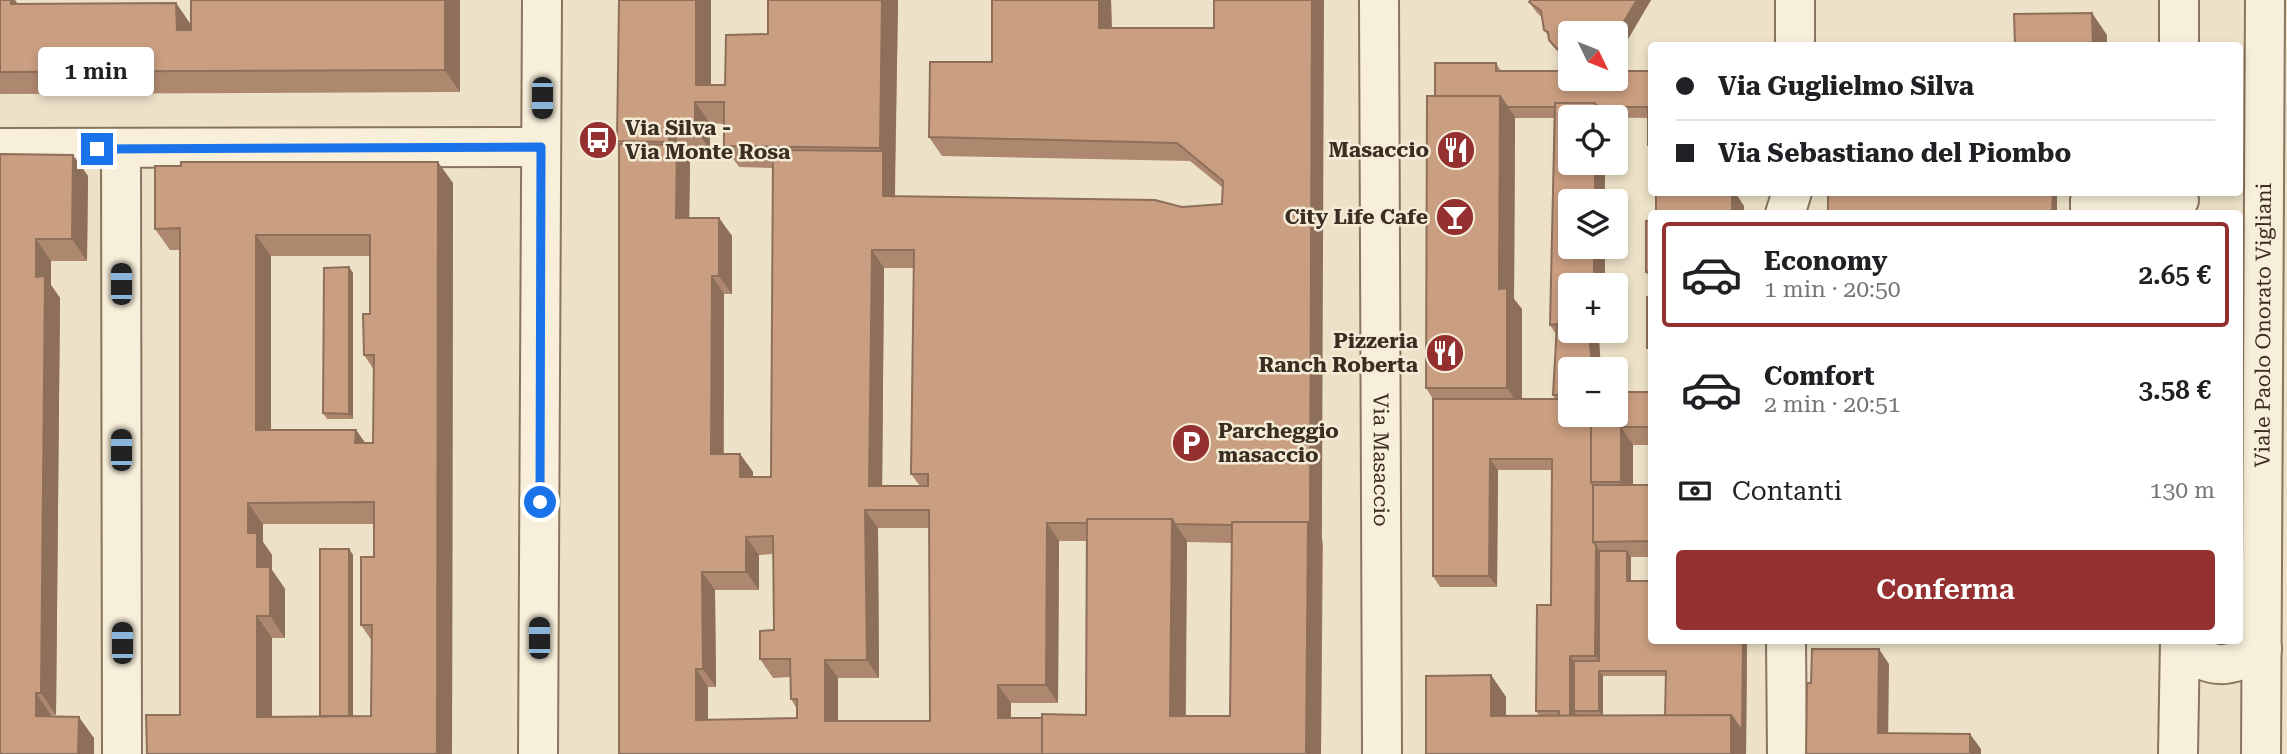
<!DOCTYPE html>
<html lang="it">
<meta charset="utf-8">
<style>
:root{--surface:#fff;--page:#f2f2f2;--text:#202124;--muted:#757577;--line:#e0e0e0;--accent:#953031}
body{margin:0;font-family:"Roboto Serif",serif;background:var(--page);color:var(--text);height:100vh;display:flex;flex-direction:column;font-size:26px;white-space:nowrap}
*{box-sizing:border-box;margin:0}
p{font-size:23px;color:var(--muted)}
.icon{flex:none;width:38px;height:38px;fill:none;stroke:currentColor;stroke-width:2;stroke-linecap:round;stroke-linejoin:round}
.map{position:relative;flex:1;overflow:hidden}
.side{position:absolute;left:1648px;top:210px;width:595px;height:434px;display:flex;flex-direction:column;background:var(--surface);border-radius:7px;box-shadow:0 4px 10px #0003}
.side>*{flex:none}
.banner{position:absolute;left:1648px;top:42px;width:595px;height:154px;border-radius:7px;box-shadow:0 4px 10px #0003;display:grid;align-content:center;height:154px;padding:0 28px;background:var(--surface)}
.needle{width:46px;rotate:133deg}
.controls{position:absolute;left:1558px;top:21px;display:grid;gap:14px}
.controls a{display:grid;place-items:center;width:70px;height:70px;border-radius:7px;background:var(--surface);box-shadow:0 4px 10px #0003;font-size:35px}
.end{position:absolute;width:32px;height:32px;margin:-16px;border:9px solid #1a73e8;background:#fff;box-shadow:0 0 0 4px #fff}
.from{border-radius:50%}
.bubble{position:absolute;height:49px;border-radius:7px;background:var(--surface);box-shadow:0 4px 10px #0003;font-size:23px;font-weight:600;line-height:49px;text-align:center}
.car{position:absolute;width:21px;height:42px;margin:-21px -10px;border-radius:9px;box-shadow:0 0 5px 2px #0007;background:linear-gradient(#222 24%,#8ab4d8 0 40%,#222 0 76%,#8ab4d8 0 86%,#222 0)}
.banner b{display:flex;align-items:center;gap:24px;height:66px;font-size:26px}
.banner b+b{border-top:2px solid var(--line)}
.banner i{width:18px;height:18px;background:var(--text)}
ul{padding:12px 0 0;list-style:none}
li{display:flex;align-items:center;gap:21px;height:105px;margin:0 14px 10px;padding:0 14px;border:4px solid transparent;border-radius:7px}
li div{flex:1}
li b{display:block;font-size:26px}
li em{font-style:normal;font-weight:600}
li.on{border-color:var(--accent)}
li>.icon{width:63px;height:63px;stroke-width:1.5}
.pay{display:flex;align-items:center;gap:18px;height:77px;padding:0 28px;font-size:26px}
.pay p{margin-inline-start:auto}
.primary-button{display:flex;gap:14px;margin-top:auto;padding:14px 28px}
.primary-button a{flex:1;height:80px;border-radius:7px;background:var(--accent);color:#fff;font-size:28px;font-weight:600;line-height:80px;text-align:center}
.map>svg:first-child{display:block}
</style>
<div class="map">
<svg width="2287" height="754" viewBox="0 0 2287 754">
<rect width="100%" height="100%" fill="#ede2c8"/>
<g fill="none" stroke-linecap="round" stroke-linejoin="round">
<g stroke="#89745e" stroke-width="42">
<g id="minor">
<path id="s1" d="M1379,0l3,754"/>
<path d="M1795,0v46"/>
<path d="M2179,46v-46"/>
<path d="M0,148l541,-1"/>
<path d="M121,149l1,605"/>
<path d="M1785,214l7,-22"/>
<path d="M2090,214v-14h89"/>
<path d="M1786,640l1,114"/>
<path d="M2180,647c32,22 48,23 82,2"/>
<path d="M538,754l4,-754"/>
<path d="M2178,754l2,-114"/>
<path id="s2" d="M2261,754l4,-754"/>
</g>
</g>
<use href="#minor" stroke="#f8efdb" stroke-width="38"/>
</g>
<g fill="#ae886e" fill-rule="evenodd">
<path d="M0,0l18,4 158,-1 15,22 269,-25v92l-460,2z"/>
<path d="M619,0h92v85h14l43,-51 130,-34 -3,196 287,11 40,-3 1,-16 -33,-27 -248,-5 -13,-19 63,-75 119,-62 1,28h102l109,516 -2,210h-702v-610l-2,-3zM710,123l14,1v22l15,21 34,1 -2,309h-18v-5l-13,-18h-16v-160h8v-58l-13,-18h-30l1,-55 -6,-8v-5h26zM884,268h30l-3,206 9,12h-38zM878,528h51l1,193h-92v-43h41zM1059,541h28l-1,174 -44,3h-31v-15h47zM1187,542l45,1 -2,173h-44zM773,554l1,76 -14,29 13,19 17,-1 1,22 6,10v9l-89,2v-33h8l-1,-97h44v-35z"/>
<path d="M1531,0h120l-23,39 -7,-4 -51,-2v28l-7,-2 -14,-19v-3l-5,-7 -2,-13 -5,-4 -8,-11z"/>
<path d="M1496,63l5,8h151v80l-4,-6v-27l-78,-1v46h35v38h-35v46h35v38l-35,46h35v7l-6,2 2,29h-31v46l82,-23v53h-19v40h19v72h-21v24l116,59 -1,114h-320l65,-79 15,22v19h33l-3,-5 15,-106v-135h-53l-1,117h-57l-7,-11v-177l-7,-11 9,-292zM1515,118h39l-4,207 6,9 -3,61 2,4h-33v-90l-8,-10zM1603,676h63l-1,40h-62z"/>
<path d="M0,154l73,1 15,21 -1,85h-36v24l9,13 -4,417h-5v2l43,21 -94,16z"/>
<path d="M453,183l-1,571 -272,-39v-465h-10l-15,-21zM271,256h99v58l-6,41 10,15 -1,73h-8l-9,-13h-85zM263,524h111v33l-13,68 11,16 -1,75h-18v-161l-4,-6 -28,168h-49v-79h13v-49l-13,-19v-15l-9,-13z"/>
<path d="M1652,221v60l-6,-9z"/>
<path d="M349,267l4,6v146h-26l-4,-6z"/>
<path d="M1652,297v58l-5,-7z"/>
</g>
<g fill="#8d6f5a">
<path d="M11,0h4l11,15 -15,-11z"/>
<path d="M445,0h15v92l-15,-22z"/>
<path d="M696,0h15v102l-15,-17z"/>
<path d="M882,0h16l-3,169 -15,-21z"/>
<path d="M1099,0h12l1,46 -13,-18z"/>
<path d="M1312,0h12l-3,754h-15z"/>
<path d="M1637,0h14l-23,39 -8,-11z"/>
<path d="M176,3l15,22 1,26 -15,-21z"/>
<path d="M2092,13l15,22v11h-14z"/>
<path d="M1613,24l8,11 -6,8v-10h-8z"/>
<path d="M1500,96l15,21 -1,182 8,10v101l-15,-22 -8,-99z"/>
<path d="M695,102l15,21v27l-15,-22z"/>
<path d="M1595,103l10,14h-10z"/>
<path d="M669,128l15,22v5l6,8 -1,73 -13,-18 1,-64 -8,-12z"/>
<path d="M883,151l12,18v45l-12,-18z"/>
<path d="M73,155l15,21 -1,85 -15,-22z"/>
<path d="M438,162l15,21 -1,571h-15z"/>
<rect x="1595" y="163" width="10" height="38"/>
<path d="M1732,192h3l9,14v8h-12z"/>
<path d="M2053,192h4v22h-5z"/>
<path d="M719,218l13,18v58l-13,-18z"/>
<path d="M256,235l15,21v195l-15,-21z"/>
<path d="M36,239l15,22v24l9,13 -4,417 -15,-22 -5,-416z"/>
<rect x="1594" y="247" width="11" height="38"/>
<path d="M872,250l12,18 -2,236 -13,-18z"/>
<path d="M349,267l4,6v146l-4,-5z"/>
<path d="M712,276l12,18 -1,179 -12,-19z"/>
<path d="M1589,331h3l7,9 2,29h-9z"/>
<path d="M1599,331h6v7z"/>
<path d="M1621,427l12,18v55l-12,-18z"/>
<path d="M356,430l15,21 -16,-8z"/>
<path d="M740,454l13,18v23l-13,-18z"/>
<path d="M1490,459l8,11 -1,117 -8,-11z"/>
<path d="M248,503l15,21v18l9,13v15l13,19v49l-15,-22 -22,-83z"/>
<path d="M865,510l13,18 1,150 -12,-18z"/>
<path d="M1172,519l15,22 -2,196 -15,-21z"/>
<path d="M1047,523l12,18 -1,162 -12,-18z"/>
<path d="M746,537l13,18v35l-13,-18z"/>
<path d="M1596,545l7,11v111l-8,-11z"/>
<path d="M349,549l4,6v167l-4,-6z"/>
<path d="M1627,551l4,6v30l-4,-6z"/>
<path d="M702,572l13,18 1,97 -13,-18z"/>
<path d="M257,616l15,22v100l-15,-21z"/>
<path d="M1743,640h4l-1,114h-15v-39z"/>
<path d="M1879,649l10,15 -1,84 -10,-15z"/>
<path d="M1570,656l8,11 -4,44 4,6 -8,9z"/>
<path d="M825,660l13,18v62l-13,-19z"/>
<path d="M696,669l12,18v51l-12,-18z"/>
<path d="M1599,671l4,5v41l-4,-6z"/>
<path d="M1491,675l15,22v40l-15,-21z"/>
<path d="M998,685l13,18 -1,33 -12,-18z"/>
<path d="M36,693l15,22v23l-15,-22z"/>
<path d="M79,717l15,21v16h-16z"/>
<path d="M1970,734l11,15v5h-11z"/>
</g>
<g fill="#ca9e80" stroke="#8d6f5a" stroke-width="2" fill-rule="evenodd">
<path d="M0,0h11v4l165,-1 1,27h14v-30h254v70l-445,2z"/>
<path d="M619,0h77v85h29l1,-50 42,-1v-34h114l-2,148 -156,-2v-44h-29v26h-26v14l-52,-1z"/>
<path d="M992,0h107v28h115v-28h98l-2,525 -2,-3h-76v3l-57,-1 -3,-5h-85v4h-40l-1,162h-48v33h44v36h-423v-610l58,1 -1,73h43v58h-7l-1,178h29v23h31l2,-327 110,1v45l272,4 27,7 40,-3 1,-23 -46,-38 -248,-6 1,-75h62zM872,250h42l-3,224h17v12h-59zM865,510h64l1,211h-105v-61h42zM773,536l1,94 -14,1v28h30l1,40h6v19l-101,2v-51h7l-1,-97h44v-35z"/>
<path d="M1531,0h106l-17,28 -7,-4 -6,9h-37v18h-3l-11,-3 -7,-8 -1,-8 -4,-2 -3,-19 -12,-9z"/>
<path d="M2092,13l1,33h-78l-1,-32z"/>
<path d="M1435,63h61v8h74v8h45v-8h37v74h-4v-38h-50l-3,-4h-40v4h-48l-7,-11h-65z"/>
<path d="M1427,96h73l-1,193 8,-1v100h-81z"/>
<path d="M1555,103h40v14h-25v46h25v38h-25v46h24v38h-24v46h19l3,38h-22v26h-17l4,-71 -7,1z"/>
<path d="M0,154l73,1 -1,84h-36v38l9,-1 -4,417h-5v23l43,1 -1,37h-78z"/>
<path d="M181,162h257l-1,592h-290l-1,-39h34v-487l-25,1v-63h26zM256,235h114v79h-7l1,41h10l-1,88h-18l1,-13h-100zM374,502v55h-13v68h11l-1,91 -114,1v-101h13v-49h-13v-34h-9v-30z"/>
<rect x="1656" y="192" width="76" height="22"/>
<path d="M1828,192h225l-1,22h-224z"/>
<rect x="1646" y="221" width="6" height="51"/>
<path d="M349,267v147l-26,-1 1,-145z"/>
<rect x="1647" y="297" width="5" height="51"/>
<path d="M1615,392h37v35h-31v55h-30v-67h24z"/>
<path d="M1433,399h137v16h21v67l2,3v57l3,3 -1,111h-25v60h-11v-5h-23l1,-106h14l1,-146h-62l-1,117h-56z"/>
<path d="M1593,485h59v56l-59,1z"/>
<path d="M1087,519h85l-2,197h60l2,-194h76l-2,232h-264v-40l44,1z"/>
<rect x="320" y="549" width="29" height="167"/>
<path d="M1599,551h28v30h25v59h91l-1,91 -11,-16 -66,1 1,-45h-67v40h-25v-50h25z"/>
<path d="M1812,649h67l-1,84 92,1v20h-164l1,-71h4z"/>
<path d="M1491,675v41l240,-1v39h-305v-78z"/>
</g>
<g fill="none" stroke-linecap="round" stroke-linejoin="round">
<path stroke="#1a73e8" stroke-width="9" d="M97,149l444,-2 -1,355"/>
</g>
<defs>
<g id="bus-disc" transform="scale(2.0125)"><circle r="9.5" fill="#953031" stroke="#f5ecd8"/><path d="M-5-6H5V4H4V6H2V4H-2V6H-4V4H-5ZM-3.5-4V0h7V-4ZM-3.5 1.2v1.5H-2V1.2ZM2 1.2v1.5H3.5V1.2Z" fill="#fff"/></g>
<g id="restaurant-disc" transform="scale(2.0125)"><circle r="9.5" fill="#953031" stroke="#f5ecd8"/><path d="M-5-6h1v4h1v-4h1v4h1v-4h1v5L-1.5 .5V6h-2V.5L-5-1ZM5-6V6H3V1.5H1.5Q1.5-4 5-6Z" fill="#fff"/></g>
<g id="bar-disc" transform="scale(2.0125)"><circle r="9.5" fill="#953031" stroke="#f5ecd8"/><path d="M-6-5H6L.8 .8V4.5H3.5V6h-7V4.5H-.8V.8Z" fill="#fff"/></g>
<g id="parking-disc" transform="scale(2.0125)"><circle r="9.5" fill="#953031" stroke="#f5ecd8"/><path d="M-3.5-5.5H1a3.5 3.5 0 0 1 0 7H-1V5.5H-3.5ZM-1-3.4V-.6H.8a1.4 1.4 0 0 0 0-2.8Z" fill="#fff"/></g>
</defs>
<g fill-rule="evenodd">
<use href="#bus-disc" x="598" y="140"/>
<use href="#restaurant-disc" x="1456" y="150"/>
<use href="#bar-disc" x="1455" y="217"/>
<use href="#restaurant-disc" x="1445" y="353"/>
<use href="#parking-disc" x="1191" y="443"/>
</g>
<g text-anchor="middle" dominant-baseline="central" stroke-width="5" stroke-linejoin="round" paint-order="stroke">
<g font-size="21" font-weight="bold" fill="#3a2d21" stroke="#f5ecd8" text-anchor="end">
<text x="625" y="128" text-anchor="start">Via Silva -<tspan x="625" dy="24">Via Monte Rosa</tspan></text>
<text x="1429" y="150">Masaccio</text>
<text x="1428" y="217">City Life Cafe</text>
<text x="1418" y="341">Pizzeria<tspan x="1418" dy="24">Ranch Roberta</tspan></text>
<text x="1218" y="431" text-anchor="start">Parcheggio<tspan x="1218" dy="24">masaccio</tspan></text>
</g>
<g font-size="21" fill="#3a2d21" stroke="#f5ecd8">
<text stroke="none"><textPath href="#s2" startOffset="429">Viale Paolo Onorato Vigliani</textPath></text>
<text stroke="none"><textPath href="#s1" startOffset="460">Via Masaccio</textPath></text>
</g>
</g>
</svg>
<div class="controls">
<a><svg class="needle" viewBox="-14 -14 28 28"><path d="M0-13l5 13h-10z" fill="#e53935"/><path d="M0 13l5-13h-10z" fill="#757577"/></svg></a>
<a><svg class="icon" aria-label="locate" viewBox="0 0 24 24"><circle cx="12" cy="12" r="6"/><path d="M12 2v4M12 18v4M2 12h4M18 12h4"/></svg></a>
<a><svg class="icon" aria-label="layers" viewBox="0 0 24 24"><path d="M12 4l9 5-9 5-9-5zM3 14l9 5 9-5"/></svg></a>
<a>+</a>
<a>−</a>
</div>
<i class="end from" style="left:540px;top:502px"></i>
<i class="end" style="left:97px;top:149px"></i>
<div class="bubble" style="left:38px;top:47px;width:116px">1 min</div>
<i class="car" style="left:542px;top:98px;rotate:180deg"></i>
<i class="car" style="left:121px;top:284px;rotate:0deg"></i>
<i class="car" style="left:121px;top:450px;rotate:0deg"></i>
<i class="car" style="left:539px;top:638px;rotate:0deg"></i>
<i class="car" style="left:122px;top:643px;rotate:0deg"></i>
<div class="banner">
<b><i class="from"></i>Via Guglielmo Silva</b>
<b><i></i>Via Sebastiano del Piombo</b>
</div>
<section class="side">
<ul>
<li class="on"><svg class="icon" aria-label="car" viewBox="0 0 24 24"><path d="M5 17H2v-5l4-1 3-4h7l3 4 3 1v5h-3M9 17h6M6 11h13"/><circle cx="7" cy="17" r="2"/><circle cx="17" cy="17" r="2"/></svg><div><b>Economy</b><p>1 min · 20:50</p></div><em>2.65 €</em></li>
<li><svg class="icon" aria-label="car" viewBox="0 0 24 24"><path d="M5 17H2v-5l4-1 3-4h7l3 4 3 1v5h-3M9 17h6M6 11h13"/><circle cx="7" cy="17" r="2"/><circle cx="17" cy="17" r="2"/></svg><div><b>Comfort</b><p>2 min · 20:51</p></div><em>3.58 €</em></li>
</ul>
<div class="pay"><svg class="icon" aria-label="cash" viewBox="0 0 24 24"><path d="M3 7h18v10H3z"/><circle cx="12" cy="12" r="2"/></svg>Contanti<p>130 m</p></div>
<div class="primary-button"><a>Conferma</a></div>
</section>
</div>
